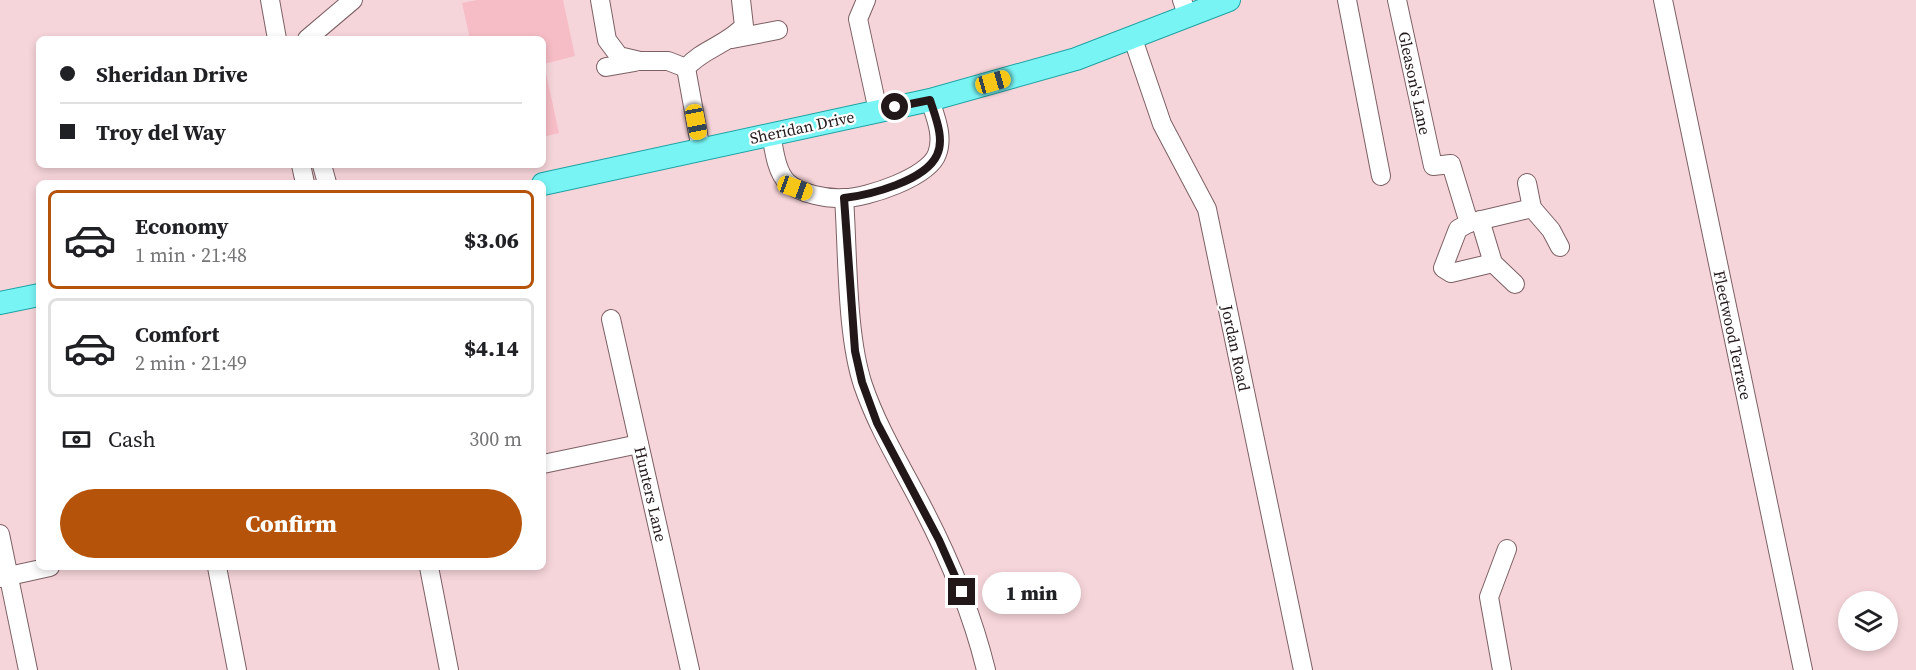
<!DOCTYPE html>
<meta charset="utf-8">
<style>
:root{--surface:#fff;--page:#f6f6f6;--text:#202124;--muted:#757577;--line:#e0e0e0;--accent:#b45309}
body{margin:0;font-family:"Source Serif 4",serif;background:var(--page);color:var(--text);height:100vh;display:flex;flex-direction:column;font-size:22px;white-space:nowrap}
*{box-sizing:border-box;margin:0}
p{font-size:20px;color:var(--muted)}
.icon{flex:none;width:33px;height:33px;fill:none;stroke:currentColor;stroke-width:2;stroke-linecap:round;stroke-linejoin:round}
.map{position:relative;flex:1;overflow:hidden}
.drawer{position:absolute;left:36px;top:180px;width:510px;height:390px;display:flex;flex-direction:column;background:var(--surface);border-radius:9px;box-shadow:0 3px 9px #0003}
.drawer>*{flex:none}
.guide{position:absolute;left:36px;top:36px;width:510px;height:132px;border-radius:9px;box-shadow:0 3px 9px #0003;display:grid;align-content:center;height:132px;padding:0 24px;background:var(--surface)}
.buttons{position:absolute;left:1838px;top:591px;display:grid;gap:12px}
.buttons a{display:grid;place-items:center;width:60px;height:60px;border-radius:50%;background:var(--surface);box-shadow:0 3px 9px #0003;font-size:30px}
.end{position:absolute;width:27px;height:27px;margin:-14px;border:8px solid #231819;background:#fff;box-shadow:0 0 0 3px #fff}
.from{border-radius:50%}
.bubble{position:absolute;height:42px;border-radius:21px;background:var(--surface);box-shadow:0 3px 9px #0003;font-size:20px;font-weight:800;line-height:42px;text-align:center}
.car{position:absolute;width:18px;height:36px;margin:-18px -9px;border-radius:8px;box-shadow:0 0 4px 2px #0007;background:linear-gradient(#f5c518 24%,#345 0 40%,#f5c518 0 76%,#345 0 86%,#f5c518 0)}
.guide b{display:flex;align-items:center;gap:21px;height:57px;font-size:22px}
.guide b+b{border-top:2px solid var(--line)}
.guide i{width:15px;height:15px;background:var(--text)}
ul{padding:10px 0 0;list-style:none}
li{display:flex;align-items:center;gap:18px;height:99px;margin:0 12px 9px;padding:0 12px;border:3px solid var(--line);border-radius:9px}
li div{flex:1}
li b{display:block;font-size:22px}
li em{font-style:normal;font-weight:800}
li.selected{border-color:var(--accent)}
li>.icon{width:54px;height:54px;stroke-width:1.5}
.pay{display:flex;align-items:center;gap:15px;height:66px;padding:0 24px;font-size:22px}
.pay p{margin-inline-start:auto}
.action{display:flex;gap:12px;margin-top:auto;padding:12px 24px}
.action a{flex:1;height:69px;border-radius:36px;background:var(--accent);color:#fff;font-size:24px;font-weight:800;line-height:69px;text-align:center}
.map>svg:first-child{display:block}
</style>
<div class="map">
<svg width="1916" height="670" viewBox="0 0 1916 670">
<rect width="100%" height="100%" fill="#f6d5da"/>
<path fill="#f7bdc6" d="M477,0h86l12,56 -31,8 15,69 -16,4v-98h-73l-8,-36z"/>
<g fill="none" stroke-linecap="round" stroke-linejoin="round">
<g stroke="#7c6064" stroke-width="20">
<g id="minor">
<path d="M270,0l7,39"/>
<path d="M600,0l7,40 12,16 21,5h28l18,7c16,-19 41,-23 58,-42l-3,-26"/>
<path d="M866,0l-8,19 20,92"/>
<path d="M1182,0l6,17"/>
<path d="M1347,0l34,176"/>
<path d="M1397,0l36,166 18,-2 18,59 63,-15 19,22 9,17"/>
<path d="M1663,0l140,670"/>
<path d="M307,39l46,-39"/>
<path d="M732,39l46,-9"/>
<path d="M1133,39l29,85 45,85 96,461"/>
<path d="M606,67l29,-5"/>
<path d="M686,68l15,82"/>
<path d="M771,134c3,15 5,37 16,48 13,12 40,17 57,16 23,0 85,-21 93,-44 7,-18 -2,-38 -7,-54"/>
<path d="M301,165l4,18"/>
<path d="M322,165l5,18"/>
<path d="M1527,183l5,25"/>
<path d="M844,198c4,55 2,136 19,187 15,44 39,82 60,123 27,52 49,105 63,162"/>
<path d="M1480,220l13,43 22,21"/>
<path d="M1469,223l-11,6 -15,39 8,5 42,-10"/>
<path d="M611,319l79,351"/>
<path d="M543,464l96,-20"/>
<path d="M0,534l28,136"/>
<path d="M217,567l20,103"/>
<path d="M429,567l20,103"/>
<path d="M0,578l50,-11"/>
<path d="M1502,670l-13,-73 18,-48"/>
</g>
</g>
<g stroke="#20a2a3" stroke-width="24">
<g id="major">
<path d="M543,184l387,-84 146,-41 153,-59"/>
<path d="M0,303l39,-8"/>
</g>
</g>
<use href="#minor" stroke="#fff" stroke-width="18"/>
<use href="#major" stroke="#79f4f5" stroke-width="22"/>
</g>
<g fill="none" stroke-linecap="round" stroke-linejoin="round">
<path stroke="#231819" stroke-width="8" d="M895,107l35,-7c5,16 15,39 7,55 -12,26 -67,40 -93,43l11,153 7,31 15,41 62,117 23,52"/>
</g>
<g text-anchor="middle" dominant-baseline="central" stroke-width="4.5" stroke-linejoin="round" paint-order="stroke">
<g font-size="16" fill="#231819" stroke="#fff">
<text transform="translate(1415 83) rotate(78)">Gleason's Lane</text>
<text transform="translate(802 127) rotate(-12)">Sheridan Drive</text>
<text transform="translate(1733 335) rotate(78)">Fleetwood Terrace</text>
<text transform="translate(1236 348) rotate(78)">Jordan Road</text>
<text transform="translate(651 494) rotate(77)">Hunters Lane</text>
</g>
</g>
</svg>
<div class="buttons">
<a><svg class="icon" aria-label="layers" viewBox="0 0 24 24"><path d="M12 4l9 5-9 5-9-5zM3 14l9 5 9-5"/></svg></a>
</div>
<i class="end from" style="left:895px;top:107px"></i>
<i class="end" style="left:962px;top:592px"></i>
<div class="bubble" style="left:982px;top:572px;width:99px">1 min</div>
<i class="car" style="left:993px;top:82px;rotate:74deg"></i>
<i class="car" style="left:696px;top:122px;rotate:169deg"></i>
<i class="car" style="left:795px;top:188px;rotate:110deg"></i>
<div class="guide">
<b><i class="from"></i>Sheridan Drive</b>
<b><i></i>Troy del Way</b>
</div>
<section class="drawer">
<ul>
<li class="selected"><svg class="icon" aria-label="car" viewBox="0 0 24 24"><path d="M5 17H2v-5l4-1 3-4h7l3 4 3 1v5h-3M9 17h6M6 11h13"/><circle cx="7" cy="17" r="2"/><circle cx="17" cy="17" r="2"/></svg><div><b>Economy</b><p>1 min · 21:48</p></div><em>$3.06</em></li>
<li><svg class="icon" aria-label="car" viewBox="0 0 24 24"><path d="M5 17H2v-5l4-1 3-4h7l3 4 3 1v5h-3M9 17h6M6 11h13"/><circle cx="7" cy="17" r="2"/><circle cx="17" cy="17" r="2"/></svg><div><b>Comfort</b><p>2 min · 21:49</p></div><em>$4.14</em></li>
</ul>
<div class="pay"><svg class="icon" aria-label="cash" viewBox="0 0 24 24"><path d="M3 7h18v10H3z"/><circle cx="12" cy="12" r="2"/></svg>Cash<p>300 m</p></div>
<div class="action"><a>Confirm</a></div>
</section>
</div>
